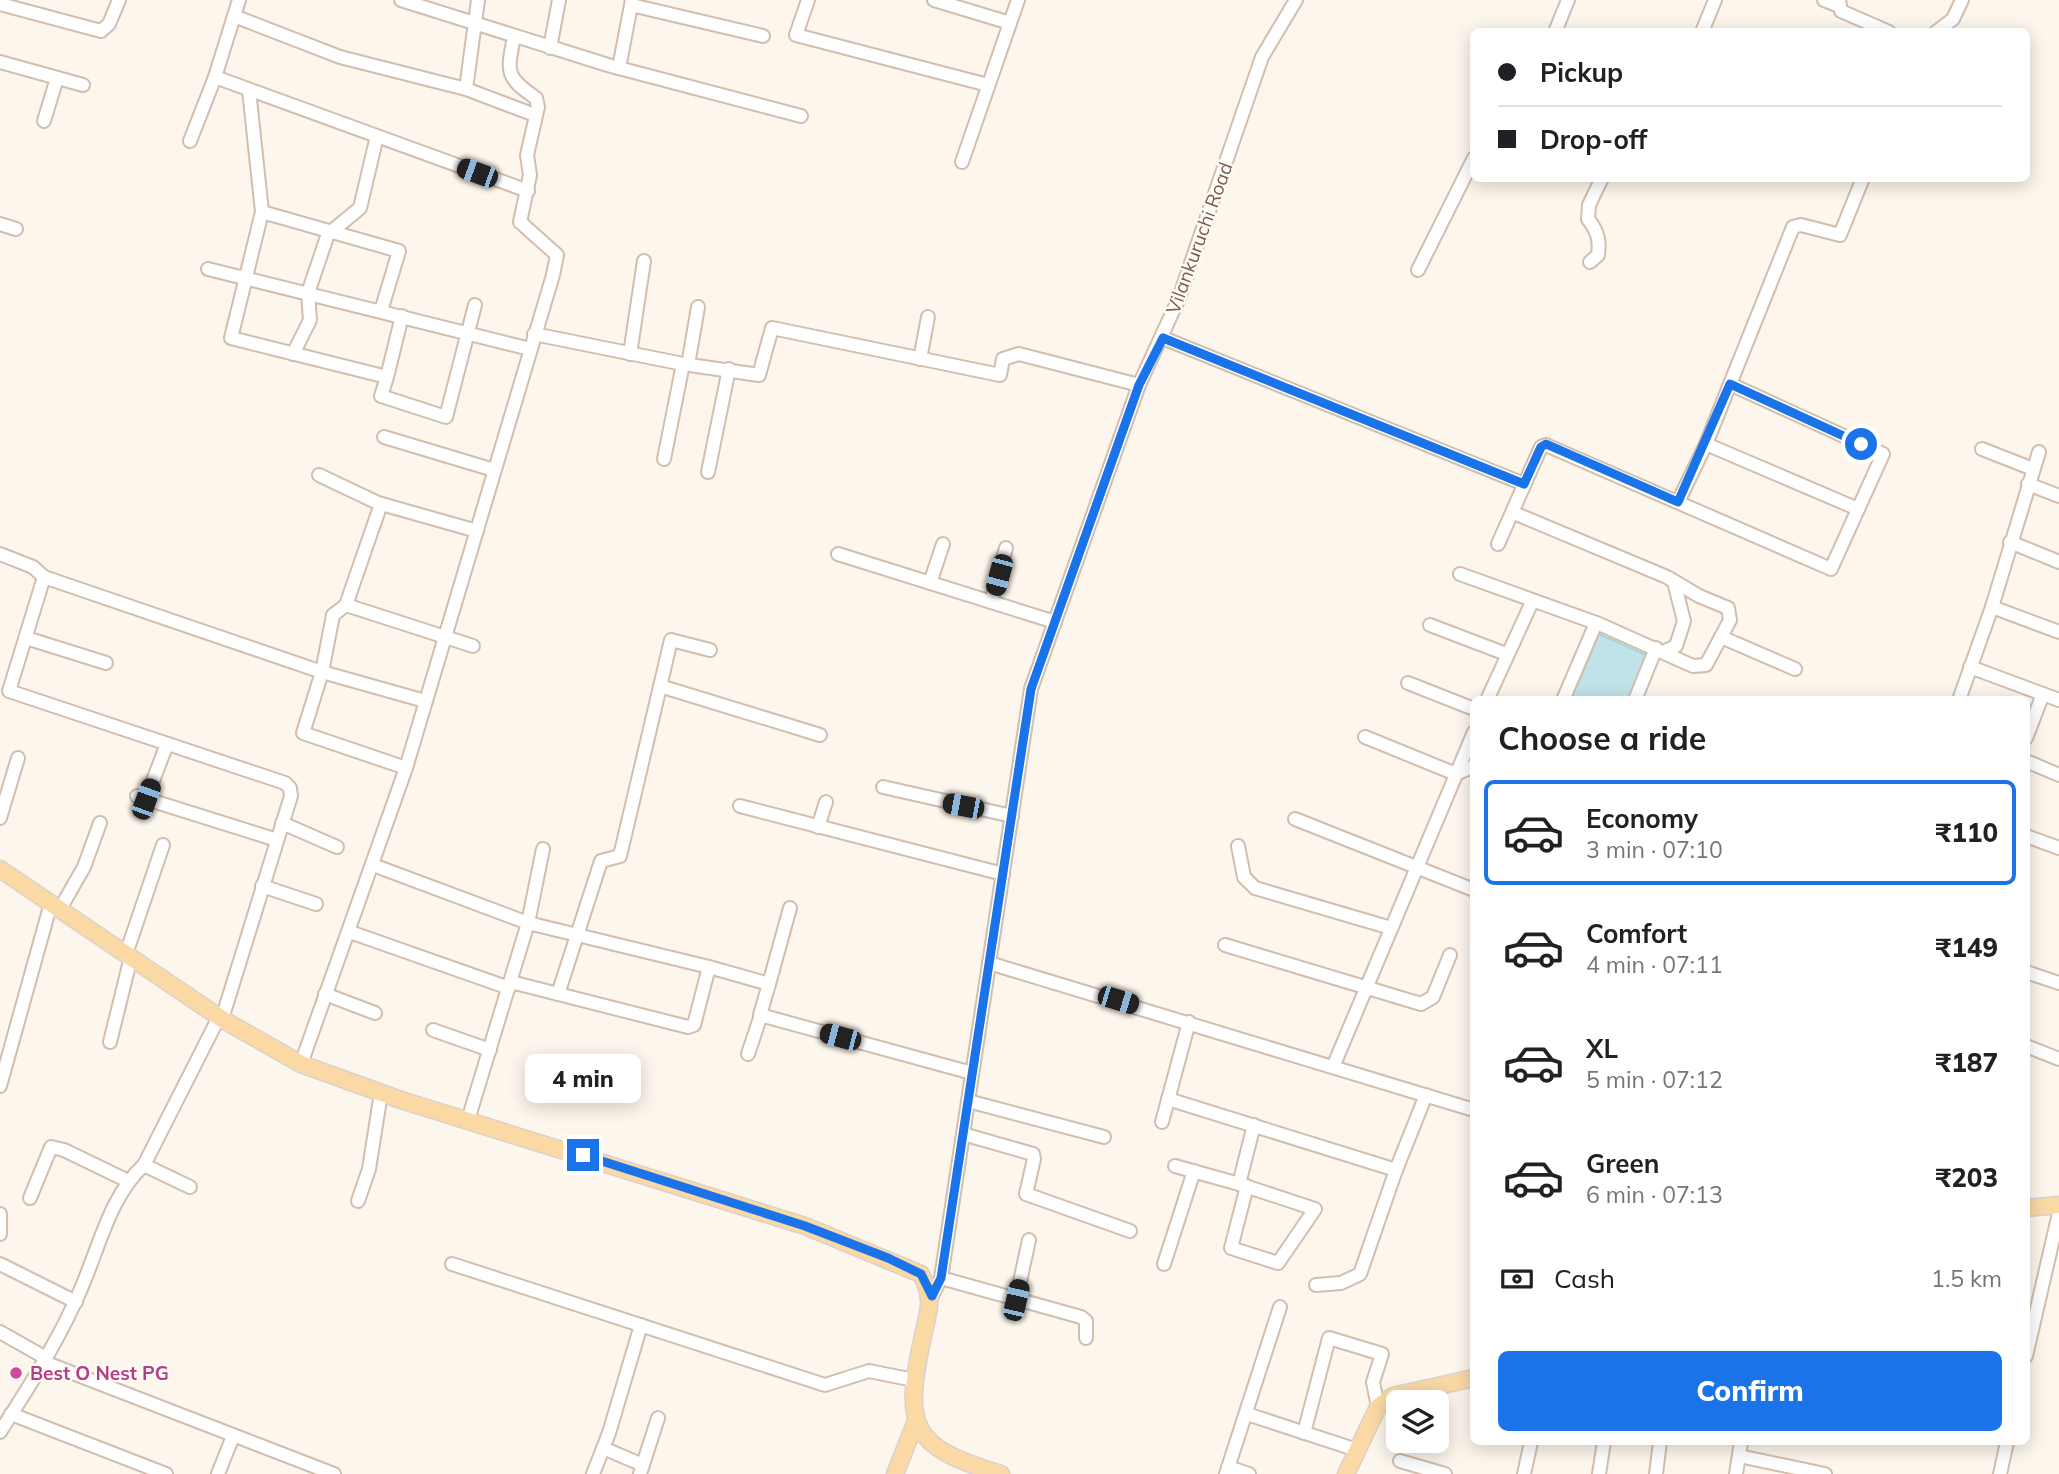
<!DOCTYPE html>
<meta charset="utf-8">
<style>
:root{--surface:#fff;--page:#f6f6f6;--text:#202124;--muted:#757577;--line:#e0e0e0;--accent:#1a73e8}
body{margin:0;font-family:Mulish,sans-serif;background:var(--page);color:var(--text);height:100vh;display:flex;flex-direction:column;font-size:26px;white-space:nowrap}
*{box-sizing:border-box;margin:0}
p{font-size:23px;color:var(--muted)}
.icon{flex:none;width:38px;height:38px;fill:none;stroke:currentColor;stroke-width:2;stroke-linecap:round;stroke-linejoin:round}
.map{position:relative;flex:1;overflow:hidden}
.details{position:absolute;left:1470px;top:696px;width:560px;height:749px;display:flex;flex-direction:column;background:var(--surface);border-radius:10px;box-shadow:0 4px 18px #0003}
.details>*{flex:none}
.top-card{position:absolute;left:1470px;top:28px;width:560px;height:154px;border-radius:10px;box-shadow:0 4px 18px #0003;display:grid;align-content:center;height:154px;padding:0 28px;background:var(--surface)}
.tools{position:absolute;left:1386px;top:1390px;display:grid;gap:14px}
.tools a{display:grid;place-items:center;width:63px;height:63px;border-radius:10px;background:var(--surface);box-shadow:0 4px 18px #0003;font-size:35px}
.end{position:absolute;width:32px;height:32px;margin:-16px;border:9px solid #1a73e8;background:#fff;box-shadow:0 0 0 4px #fff}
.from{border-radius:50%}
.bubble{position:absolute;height:49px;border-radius:10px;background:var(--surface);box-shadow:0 4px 18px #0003;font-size:23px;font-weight:800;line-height:49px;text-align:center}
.car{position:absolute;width:21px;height:42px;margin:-21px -10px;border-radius:9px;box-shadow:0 0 5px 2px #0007;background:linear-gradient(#222 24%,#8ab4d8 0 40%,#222 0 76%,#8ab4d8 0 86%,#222 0)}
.top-card b{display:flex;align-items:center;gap:24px;height:66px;font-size:26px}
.top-card b+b{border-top:2px solid var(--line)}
.top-card i{width:18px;height:18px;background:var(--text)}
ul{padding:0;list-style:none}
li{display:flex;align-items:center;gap:21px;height:105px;margin:0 14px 10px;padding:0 14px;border:4px solid transparent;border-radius:10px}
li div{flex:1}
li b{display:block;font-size:26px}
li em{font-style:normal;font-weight:800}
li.current{border-color:var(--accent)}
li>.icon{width:63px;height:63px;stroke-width:1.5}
h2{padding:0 28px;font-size:32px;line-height:84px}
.pay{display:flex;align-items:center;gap:18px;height:77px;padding:0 28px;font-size:26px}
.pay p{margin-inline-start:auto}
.button{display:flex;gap:14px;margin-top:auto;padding:14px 28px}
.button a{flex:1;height:80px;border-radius:10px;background:var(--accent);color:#fff;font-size:28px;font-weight:800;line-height:80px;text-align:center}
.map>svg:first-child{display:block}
</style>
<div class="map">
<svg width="2059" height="1474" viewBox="0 0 2059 1474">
<rect width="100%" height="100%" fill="#fdf6ec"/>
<path fill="#bfe3e8" stroke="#a5d3da" stroke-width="2" d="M1599,634l47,21 -18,45h-58z"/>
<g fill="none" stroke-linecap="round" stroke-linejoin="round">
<g stroke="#d1beb0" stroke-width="16">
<g id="minor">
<path d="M401,0l210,66 190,50"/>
<path d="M808,0l-12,35 192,50"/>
<path d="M934,0l76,23"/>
<path d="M1824,0l15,6"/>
<path d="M1839,0l2,11 48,21"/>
<path d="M0,4l101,27 8,-7 10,-24"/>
<path d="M631,5l132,31"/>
<path d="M234,16l106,41 126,32 69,26"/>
<path d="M1555,32l13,-32"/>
<path d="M1702,32l13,-32"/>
<path d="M1936,32l17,-13 9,-19"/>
<path d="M550,48l9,-48"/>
<path d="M0,62l83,23"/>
<path d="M619,68l13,-68"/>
<path d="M215,77l313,114"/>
<path d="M466,89l12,-89"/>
<path d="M249,90l13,122"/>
<path d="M44,121l13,-43"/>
<path d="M190,141l25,-64 24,-77"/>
<path d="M962,162l56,-162"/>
<path d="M0,224l16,5"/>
<path d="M332,231l28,-23 17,-72"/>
<path d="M1590,262l8,-7c2,-15 0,-23 -10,-36l1,-14 13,-27"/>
<path d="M208,269l322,80"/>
<path d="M1418,270l56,-112"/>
<path d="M381,311l18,-60 -137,-39 -31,126 156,39 -6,19 65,21 29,-112"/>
<path d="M534,334l149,30 76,11 13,-47 228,47 3,-16 16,-5 120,31"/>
<path d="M1163,338l361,146"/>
<path d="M293,354l17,-34 -2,-27 21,-62"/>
<path d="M630,354l14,-93"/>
<path d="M920,359l8,-42"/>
<path d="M688,365l10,-58"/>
<path d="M387,377l15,-61"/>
<path d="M384,437l110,33"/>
<path d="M1706,444l152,65"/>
<path d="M1982,449l51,20"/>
<path d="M664,459l19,-95"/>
<path d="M708,472l21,-103"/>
<path d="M319,475l59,28 99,28"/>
<path d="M2028,484l31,12"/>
<path d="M1678,502l28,-58 87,-217 8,-2 39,10 23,-57"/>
<path d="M381,504l-35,101 -13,10 -11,57 -19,61 103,35"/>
<path d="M2010,542l49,20"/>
<path d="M1498,544l43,-97 5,-2 285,124 52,-115 -153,-70"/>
<path d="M0,554l33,13 11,10"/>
<path d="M838,554l217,68"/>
<path d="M1460,574l139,50 94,42 13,-1 24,-45 -2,-12 -29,-12 -32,-19 -153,-64"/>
<path d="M930,583l13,-39"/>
<path d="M991,602l15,-54"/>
<path d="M346,605l127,41"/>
<path d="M1992,607l67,25"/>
<path d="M1430,625l76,29"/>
<path d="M1721,637l74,32"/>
<path d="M26,638l80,25"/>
<path d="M1663,652l13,-6 8,-25 -10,-39"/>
<path d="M1970,667l89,33"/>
<path d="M1408,683l66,26"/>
<path d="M660,686l160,49"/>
<path d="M1487,700l45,-98"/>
<path d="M1563,700l33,-77"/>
<path d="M1635,700l21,-52"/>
<path d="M1959,700l33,-93 47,-155"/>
<path d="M1365,737l91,37 18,-8"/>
<path d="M2026,738l17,-44"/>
<path d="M2026,761l33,14"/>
<path d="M883,787l129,29"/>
<path d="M137,796l140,44"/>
<path d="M146,799l21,-55"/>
<path d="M740,806l263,68"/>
<path d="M0,818l18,-60"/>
<path d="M1295,819l179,71"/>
<path d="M282,823l55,24"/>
<path d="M818,827l8,-25"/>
<path d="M2026,836l33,12"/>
<path d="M1238,846l6,31 11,11 136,40"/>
<path d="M373,865l155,58 15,-74"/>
<path d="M262,886l54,18"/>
<path d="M60,909l24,-42 16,-44"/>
<path d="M350,932l159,56"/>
<path d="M1225,945l196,59 12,-7 17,-42"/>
<path d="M126,954l37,-109"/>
<path d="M989,963l485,147"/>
<path d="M709,967l60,17 -9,31 212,58"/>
<path d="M2026,972l33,11"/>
<path d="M769,984l21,-76"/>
<path d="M325,994l50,19"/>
<path d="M558,994l43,-133 19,-5 51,-216 39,10"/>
<path d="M222,1019l69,-223 -1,-8 -5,-5 -276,-92 35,-114 278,95 103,29"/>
<path d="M433,1030l57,20"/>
<path d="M110,1042l21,-85"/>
<path d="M2026,1046l33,13"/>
<path d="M748,1054l13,-39"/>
<path d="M301,1064l105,-296 147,-493 4,-20 -37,-33 10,-47 -3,-20 11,-48 -2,-9c-31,-21 -29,-26 -22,-61"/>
<path d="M1333,1067l141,-335"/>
<path d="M0,1086l51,-183"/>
<path d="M1168,1099l228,71 30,-75"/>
<path d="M968,1101l136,36"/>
<path d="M468,1120l60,-197 181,44 -15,58 -6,2 -177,-45"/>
<path d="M1162,1122l27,-100"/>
<path d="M963,1134l70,20 1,5 -8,35 104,37"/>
<path d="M144,1165l46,22"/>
<path d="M1175,1166l64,18"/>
<path d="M1247,1186l-16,62 47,15 37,-54 -76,-25 15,-59"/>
<path d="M30,1198l21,-51 13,3 62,30"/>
<path d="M358,1201l11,-32 12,-76"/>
<path d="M0,1214v20"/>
<path d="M0,1264l76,38"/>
<path d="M452,1264l373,121 44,-14 45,9"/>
<path d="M1164,1264l30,-93"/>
<path d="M941,1278l140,39 5,4v17"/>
<path d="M1316,1285l25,-2 19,-9 36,-104"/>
<path d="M932,1296l9,-18 90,-589 108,-304 40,-87 83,-241 34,-57"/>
<path d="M1016,1300l13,-60"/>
<path d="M0,1332l46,26"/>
<path d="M2026,1356l33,-143"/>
<path d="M44,1362l290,112"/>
<path d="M11,1414l155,60"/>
<path d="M1247,1414l110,36"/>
<path d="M0,1432c27,-42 54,-84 75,-130 22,-44 32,-104 69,-137l75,-148"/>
<path d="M1304,1433l25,-95 53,16 -9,28 5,25"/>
<path d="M603,1448l40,17"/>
<path d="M1739,1456l86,18"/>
<path d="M1400,1461l45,13"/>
<path d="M1228,1467l21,7"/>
<path d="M218,1474l15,-38"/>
<path d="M593,1474l16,-41 32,-108"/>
<path d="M640,1474l18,-56"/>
<path d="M1226,1474l54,-167"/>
<path d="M1524,1474l7,-32"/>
<path d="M1599,1474l5,-32"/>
<path d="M1656,1474l4,-32"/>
<path d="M1736,1474l5,-32"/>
<path d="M2000,1474l7,-32"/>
</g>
</g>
<g stroke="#dad1cd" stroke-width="19">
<g id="major">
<path d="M0,869l222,150 79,45 100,36 404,126 116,48c13,26 8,34 2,62 -20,91 -13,111 78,138"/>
<path d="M2026,1208l33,-3"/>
<path d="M895,1474l21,-53"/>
<path d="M1346,1474l32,-67 15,-11 81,-18"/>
</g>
</g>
<use href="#minor" stroke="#fff" stroke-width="12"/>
<use href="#major" stroke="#fbd9a5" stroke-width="16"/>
</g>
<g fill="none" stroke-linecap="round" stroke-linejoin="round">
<path stroke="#1a73e8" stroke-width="9" d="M583,1155l222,71 83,32 33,16 11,22 9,-18 90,-589 108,-304 24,-47 361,146 17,-37 5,-3 132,58 52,-118 131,60"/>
</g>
<circle fill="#d1479c" stroke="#fffaf3" stroke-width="2.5" cx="16" cy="1373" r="7"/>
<g text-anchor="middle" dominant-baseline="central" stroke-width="5" stroke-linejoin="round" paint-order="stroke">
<g font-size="19" fill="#7a5c4d" stroke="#fffaf3">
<text transform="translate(1199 238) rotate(-70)">Vilankuruchi Road</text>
</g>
<g font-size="19" font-weight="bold" fill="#b23c85" stroke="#fffaf3" text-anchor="start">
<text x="30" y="1373">Best O Nest PG</text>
</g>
</g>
</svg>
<div class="tools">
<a><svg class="icon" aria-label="layers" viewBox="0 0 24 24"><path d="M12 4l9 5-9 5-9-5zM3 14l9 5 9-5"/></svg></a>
</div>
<i class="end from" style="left:1861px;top:444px"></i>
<i class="end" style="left:583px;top:1155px"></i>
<div class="bubble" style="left:525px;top:1054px;width:116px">4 min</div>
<i class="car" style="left:477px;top:173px;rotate:290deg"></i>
<i class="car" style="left:999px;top:575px;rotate:195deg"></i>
<i class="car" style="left:146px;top:799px;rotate:20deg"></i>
<i class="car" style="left:963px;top:806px;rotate:281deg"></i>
<i class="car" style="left:1118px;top:1000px;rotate:107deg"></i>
<i class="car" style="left:840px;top:1037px;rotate:285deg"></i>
<i class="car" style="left:1016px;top:1300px;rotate:13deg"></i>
<div class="top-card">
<b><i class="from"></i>Pickup</b>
<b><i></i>Drop-off</b>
</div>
<section class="details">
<h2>Choose a ride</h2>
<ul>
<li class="current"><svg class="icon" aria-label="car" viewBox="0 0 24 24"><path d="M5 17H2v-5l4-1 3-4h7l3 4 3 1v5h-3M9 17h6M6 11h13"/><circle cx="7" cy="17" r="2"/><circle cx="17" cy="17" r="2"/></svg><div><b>Economy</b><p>3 min · 07:10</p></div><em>₹110</em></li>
<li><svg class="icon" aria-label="car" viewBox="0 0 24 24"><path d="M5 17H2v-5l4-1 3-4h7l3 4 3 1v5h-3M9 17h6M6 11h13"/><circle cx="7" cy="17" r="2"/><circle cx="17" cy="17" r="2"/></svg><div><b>Comfort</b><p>4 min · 07:11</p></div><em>₹149</em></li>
<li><svg class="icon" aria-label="car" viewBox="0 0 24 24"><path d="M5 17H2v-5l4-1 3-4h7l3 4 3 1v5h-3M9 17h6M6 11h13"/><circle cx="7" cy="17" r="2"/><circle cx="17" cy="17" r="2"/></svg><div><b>XL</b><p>5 min · 07:12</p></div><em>₹187</em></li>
<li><svg class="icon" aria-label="car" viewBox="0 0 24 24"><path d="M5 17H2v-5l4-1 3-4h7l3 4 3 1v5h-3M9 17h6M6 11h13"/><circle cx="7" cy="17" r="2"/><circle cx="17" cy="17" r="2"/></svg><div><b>Green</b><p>6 min · 07:13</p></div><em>₹203</em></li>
</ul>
<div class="pay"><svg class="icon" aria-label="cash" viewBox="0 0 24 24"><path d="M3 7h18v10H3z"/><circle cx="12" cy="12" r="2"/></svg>Cash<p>1.5 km</p></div>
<div class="button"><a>Confirm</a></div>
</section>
</div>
